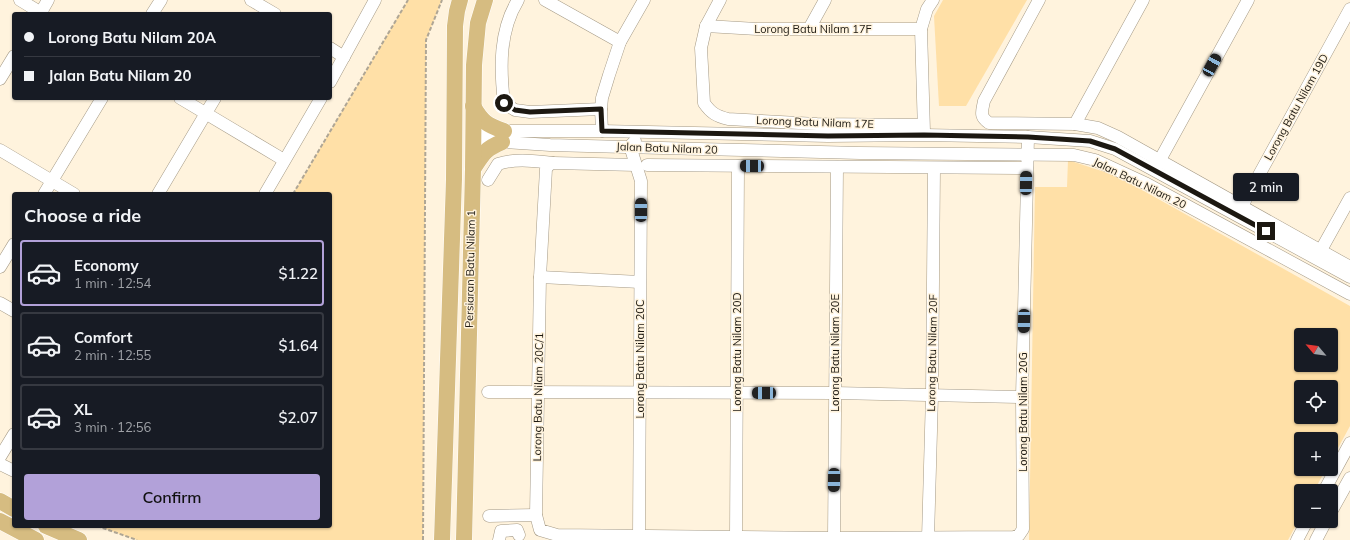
<!DOCTYPE html>
<meta charset="utf-8">
<style>
:root{--surface:#171b24;--page:#20242c;--text:#f1f3f6;--muted:#9ea1a6;--line:#363941;--accent:#b2a1d9}
body{margin:0;font-family:Mulish,sans-serif;background:var(--page);color:var(--text);height:100vh;display:flex;flex-direction:column;font-size:15px;white-space:nowrap}
*{box-sizing:border-box;margin:0}
p{font-size:13px;color:var(--muted)}
.icon{flex:none;width:22px;height:22px;fill:none;stroke:currentColor;stroke-width:2;stroke-linecap:round;stroke-linejoin:round}
.map{position:relative;flex:1;overflow:hidden}
.drawer{position:absolute;left:12px;top:192px;width:320px;height:336px;display:flex;flex-direction:column;background:var(--surface);border-radius:4px;box-shadow:0 1px 3px #0004}
.drawer>*{flex:none}
.guide{position:absolute;left:12px;top:12px;width:320px;height:88px;border-radius:4px;box-shadow:0 1px 3px #0004;display:grid;align-content:center;height:88px;padding:0 12px;background:var(--surface)}
.needle{width:26px;rotate:299deg}
.controls{position:absolute;left:1294px;top:328px;display:grid;gap:8px}
.controls a{display:grid;place-items:center;width:44px;height:44px;border-radius:4px;background:var(--surface);box-shadow:0 1px 3px #0004;font-size:20px}
.end{position:absolute;width:18px;height:18px;margin:-9px;border:5px solid #1c1811;background:#fff;box-shadow:0 0 0 2px #fff}
.from{border-radius:50%}
.bubble{position:absolute;height:28px;border-radius:4px;background:var(--surface);box-shadow:0 1px 3px #0004;font-size:13px;font-weight:600;line-height:28px;text-align:center}
.car{position:absolute;width:12px;height:24px;margin:-12px -6px;border-radius:5px;box-shadow:0 0 3px 1px #0007;background:linear-gradient(#222 24%,#8ab4d8 0 40%,#222 0 76%,#8ab4d8 0 86%,#222 0)}
.guide b{display:flex;align-items:center;gap:14px;height:38px;font-size:15px}
.guide b+b{border-top:1px solid var(--line)}
.guide i{width:10px;height:10px;background:var(--text)}
ul{padding:0;list-style:none}
li{display:flex;align-items:center;gap:12px;height:66px;margin:0 8px 6px;padding:0 4px;border:2px solid var(--line);border-radius:4px}
li div{flex:1}
li b{display:block;font-size:15px}
li em{font-style:normal;font-weight:600}
li.active{border-color:var(--accent)}
li>.icon{width:36px;height:36px;stroke-width:1.5}
h2{padding:0 12px;font-size:18px;line-height:48px}
.button{display:flex;gap:8px;margin-top:auto;padding:8px 12px}
.button a{flex:1;height:46px;border-radius:4px;background:var(--accent);color:#111;font-size:16px;font-weight:600;line-height:46px;text-align:center}
.map>svg:first-child{display:block}
</style>
<div class="map">
<svg width="1350" height="540" viewBox="0 0 1350 540">
<rect width="100%" height="100%" fill="#fff3dd"/>
<g fill="#ffe0a7" fill-rule="evenodd">
<path d="M408,0h34l-16,40 -3,500h-286l-40,-14h233v-332h-37z"/>
<path d="M943,0h84l-61,106h-27l-5,-90z"/>
<path d="M1068,160l49,16 233,130v120l-19,35v-22h-30v30h25l-12,22h-13v25l-13,24h-259l6,-353h32zM1301,335h30v30h-30zM1301,387h30v30h-30z"/>
</g>
<g fill="none" stroke-linecap="round" stroke-linejoin="round">
<g stroke="#a59a86" stroke-width="13">
<g id="minor">
<path d="M20,0l23,14"/>
<path d="M251,0l24,14"/>
<path d="M518,0c-19,31 -18,68 -14,103l11,7 15,2 71,-3"/>
<path d="M545,0l75,42"/>
<path d="M720,0l-14,26 -5,22 3,55c7,10 12,13 24,16l89,5 106,1"/>
<path d="M1039,0l-55,101c-2,11 -5,15 5,22l86,1 23,4 20,9 232,130"/>
<path d="M40,14l8,-14"/>
<path d="M152,14l9,-14"/>
<path d="M706,26l51,3h164"/>
<path d="M809,29l16,-29"/>
<path d="M330,48l14,9"/>
<path d="M0,79l14,-23"/>
<path d="M330,82l45,-82"/>
<path d="M180,98l104,62"/>
<path d="M1075,124l68,-124"/>
<path d="M473,131h129l226,5 96,-1 104,2 62,4 25,8 235,128"/>
<path d="M602,131l-1,-22 1,-11 7,-23 11,-33 24,-42"/>
<path d="M924,132l-3,-103 6,-20 6,-9"/>
<path d="M473,140l77,5 150,4 160,4 214,2 21,5 52,24 203,110"/>
<path d="M635,141l-5,5 11,35 -2,355"/>
<path d="M0,150l74,44"/>
<path d="M636,165l-83,-2 -4,2 -3,4 -6,108 -4,238 4,15 17,5 277,3 180,-1 5,-2 4,-6 -1,-132 6,-260"/>
<path d="M647,165l380,3"/>
<path d="M1156,167l92,-167"/>
<path d="M488,180l10,-16c19,-6 36,-3 55,-1"/>
<path d="M44,194l58,-96"/>
<path d="M158,194l57,-96"/>
<path d="M265,194l56,-96"/>
<path d="M1242,206l108,-197"/>
<path d="M1321,250l29,-52"/>
<path d="M0,267l14,-23"/>
<path d="M540,277l100,5"/>
<path d="M0,303l14,8"/>
<path d="M488,392l347,1 187,4"/>
<path d="M0,457l14,-23"/>
<path d="M0,464l14,7"/>
<path d="M1324,491l26,-48"/>
<path d="M1331,512l19,-34"/>
<path d="M489,516l47,-1"/>
<path d="M736,537l2,-371"/>
<path d="M834,538l3,-371"/>
<path d="M928,538l4,-143 2,-227"/>
<path d="M499,540l2,-9 16,-1 2,5"/>
<path d="M1297,540l10,-19"/>
<path d="M1316,540l10,-19"/>
</g>
</g>
<g stroke="#fff" stroke-width="17">
<g id="major">
<path d="M473,106c9,16 14,19 31,25"/>
<path d="M473,169c10,-15 12,-20 29,-27"/>
<path d="M0,501l14,8"/>
<path d="M0,521l36,19"/>
<path d="M46,526l33,14"/>
<path d="M442,540l12,-361 1,-153 2,-15 3,-11"/>
<path d="M464,540l9,-371 1,-104 4,-42 7,-23"/>
</g>
</g>
<g stroke="#afa695" stroke-width="2" stroke-dasharray="4 2" stroke-linecap="butt">
<path d="M293,194l115,-194"/>
<path d="M97,526l40,14"/>
<path d="M423,540l3,-500 16,-40"/>
</g>
<use href="#minor" stroke="#fff" stroke-width="12"/>
<use href="#major" stroke="#d6bc81" stroke-width="16"/>
</g>
<g fill="none" stroke-linecap="round" stroke-linejoin="round">
<path stroke="#1c1811" stroke-width="5" d="M504,103l11,7 15,2 71,-3 1,22 226,5 96,-1 104,2 62,4 25,8 151,82"/>
</g>
<g text-anchor="middle" dominant-baseline="central" stroke-width="3" stroke-linejoin="round" paint-order="stroke">
<g font-size="11" fill="#1c1811" stroke="#fff3dd">
<text x="813" y="29">Lorong Batu Nilam 17F</text>
<text transform="translate(1296 107) rotate(-61)">Lorong Batu Nilam 19D</text>
<text transform="translate(815 122) rotate(2)">Lorong Batu Nilam 17E</text>
<text transform="translate(667 148) rotate(2)">Jalan Batu Nilam 20</text>
<text transform="translate(1140 183) rotate(26)">Jalan Batu Nilam 20</text>
<text transform="translate(470 269) rotate(-89)">Persiaran Batu Nilam 1</text>
<text transform="translate(737 352) rotate(-90)">Lorong Batu Nilam 20D</text>
<text transform="translate(835 353) rotate(-90)">Lorong Batu Nilam 20E</text>
<text transform="translate(932 353) rotate(-89)">Lorong Batu Nilam 20F</text>
<text transform="translate(640 359) rotate(-90)">Lorong Batu Nilam 20C</text>
<text transform="translate(538 397) rotate(-89)">Lorong Batu Nilam 20C/1</text>
<text transform="translate(1023 412) rotate(-90)">Lorong Batu Nilam 20G</text>
</g>
</g>
</svg>
<div class="controls">
<a><svg class="needle" viewBox="-14 -14 28 28"><path d="M0-13l5 13h-10z" fill="#e53935"/><path d="M0 13l5-13h-10z" fill="#9ea1a6"/></svg></a>
<a><svg class="icon" aria-label="locate" viewBox="0 0 24 24"><circle cx="12" cy="12" r="6"/><path d="M12 2v4M12 18v4M2 12h4M18 12h4"/></svg></a>
<a>+</a>
<a>−</a>
</div>
<i class="end from" style="left:504px;top:103px"></i>
<i class="end" style="left:1266px;top:231px"></i>
<div class="bubble" style="left:1233px;top:173px;width:66px">2 min</div>
<i class="car" style="left:1212px;top:65px;rotate:29deg"></i>
<i class="car" style="left:752px;top:166px;rotate:271deg"></i>
<i class="car" style="left:1026px;top:183px;rotate:1deg"></i>
<i class="car" style="left:641px;top:210px;rotate:0deg"></i>
<i class="car" style="left:1024px;top:321px;rotate:181deg"></i>
<i class="car" style="left:764px;top:393px;rotate:270deg"></i>
<i class="car" style="left:834px;top:480px;rotate:181deg"></i>
<div class="guide">
<b><i class="from"></i>Lorong Batu Nilam 20A</b>
<b><i></i>Jalan Batu Nilam 20</b>
</div>
<section class="drawer">
<h2>Choose a ride</h2>
<ul>
<li class="active"><svg class="icon" aria-label="car" viewBox="0 0 24 24"><path d="M5 17H2v-5l4-1 3-4h7l3 4 3 1v5h-3M9 17h6M6 11h13"/><circle cx="7" cy="17" r="2"/><circle cx="17" cy="17" r="2"/></svg><div><b>Economy</b><p>1 min · 12:54</p></div><em>$1.22</em></li>
<li><svg class="icon" aria-label="car" viewBox="0 0 24 24"><path d="M5 17H2v-5l4-1 3-4h7l3 4 3 1v5h-3M9 17h6M6 11h13"/><circle cx="7" cy="17" r="2"/><circle cx="17" cy="17" r="2"/></svg><div><b>Comfort</b><p>2 min · 12:55</p></div><em>$1.64</em></li>
<li><svg class="icon" aria-label="car" viewBox="0 0 24 24"><path d="M5 17H2v-5l4-1 3-4h7l3 4 3 1v5h-3M9 17h6M6 11h13"/><circle cx="7" cy="17" r="2"/><circle cx="17" cy="17" r="2"/></svg><div><b>XL</b><p>3 min · 12:56</p></div><em>$2.07</em></li>
</ul>
<div class="button"><a>Confirm</a></div>
</section>
</div>
